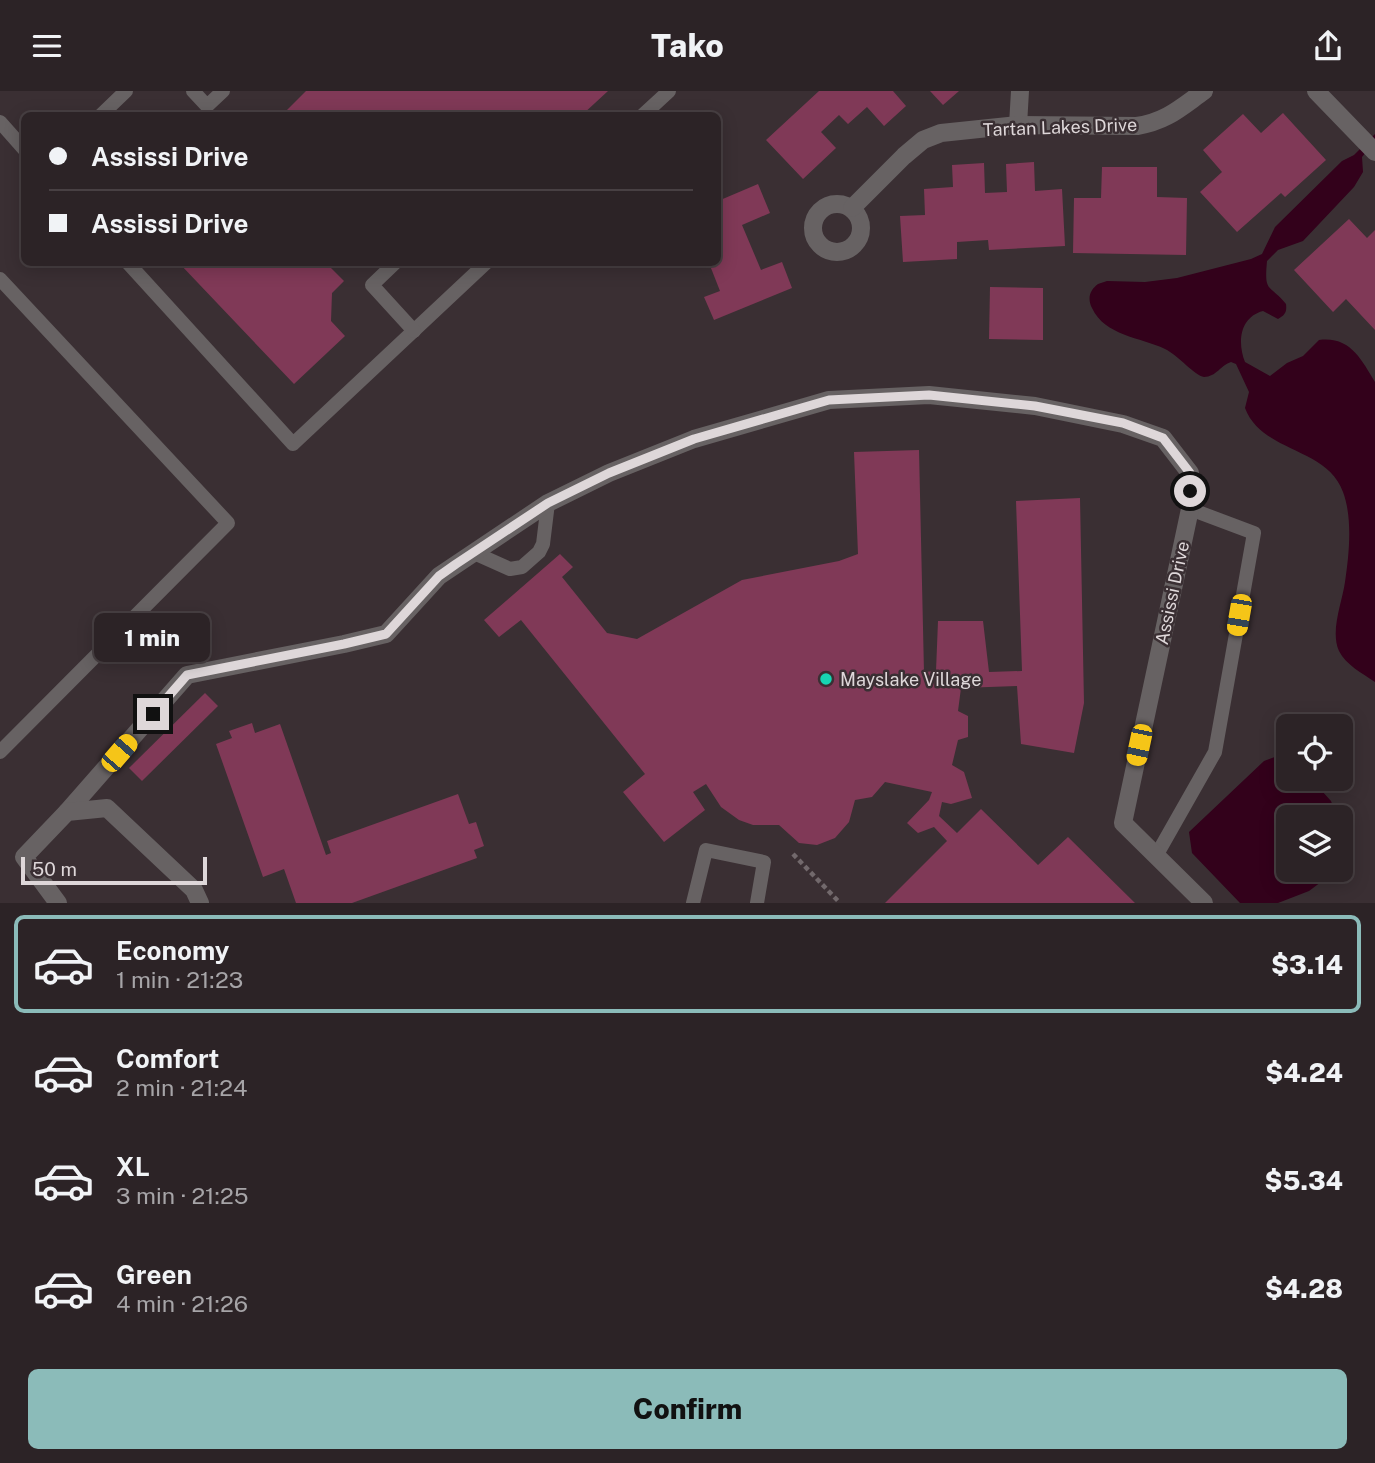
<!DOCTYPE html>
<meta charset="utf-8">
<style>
:root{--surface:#2c2326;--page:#342b2e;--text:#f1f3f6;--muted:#a6a4a7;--line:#484043;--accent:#8bbbb9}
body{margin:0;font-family:"Public Sans",sans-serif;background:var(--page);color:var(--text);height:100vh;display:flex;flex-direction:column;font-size:26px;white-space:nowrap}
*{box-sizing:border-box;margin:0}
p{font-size:23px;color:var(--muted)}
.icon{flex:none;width:38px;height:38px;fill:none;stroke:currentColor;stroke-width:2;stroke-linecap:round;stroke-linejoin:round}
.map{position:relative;height:812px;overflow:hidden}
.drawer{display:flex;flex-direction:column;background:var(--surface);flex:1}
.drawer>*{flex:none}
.top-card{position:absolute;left:21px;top:21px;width:700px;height:154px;border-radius:10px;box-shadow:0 4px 18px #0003,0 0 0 2px var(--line);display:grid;align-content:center;height:154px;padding:0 28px;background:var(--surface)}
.fabs{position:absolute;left:1276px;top:623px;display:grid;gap:14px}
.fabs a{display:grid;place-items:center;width:77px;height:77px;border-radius:10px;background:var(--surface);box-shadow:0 4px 18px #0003,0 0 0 2px var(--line);font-size:35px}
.scale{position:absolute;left:21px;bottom:18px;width:186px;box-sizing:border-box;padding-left:7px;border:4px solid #ded7d9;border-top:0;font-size:19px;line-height:24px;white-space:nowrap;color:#ded7d9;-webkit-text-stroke:5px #3a2f33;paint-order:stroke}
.end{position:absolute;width:32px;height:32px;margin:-16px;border:9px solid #ded7d9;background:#111;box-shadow:0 0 0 4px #111}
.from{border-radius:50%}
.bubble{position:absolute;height:49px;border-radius:10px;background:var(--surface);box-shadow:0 4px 18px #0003,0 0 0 2px var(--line);font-size:23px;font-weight:800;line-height:49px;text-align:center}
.car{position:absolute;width:21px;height:42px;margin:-21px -10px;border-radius:9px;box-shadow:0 0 5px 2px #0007;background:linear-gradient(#f5c518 24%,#345 0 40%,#f5c518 0 76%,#345 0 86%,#f5c518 0)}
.top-card b{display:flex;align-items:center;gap:24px;height:66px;font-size:26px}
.top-card b+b{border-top:2px solid var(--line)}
.top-card i{width:18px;height:18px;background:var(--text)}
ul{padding:12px 0 0;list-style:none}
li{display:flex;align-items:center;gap:21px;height:98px;margin:0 14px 10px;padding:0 14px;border:4px solid transparent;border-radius:10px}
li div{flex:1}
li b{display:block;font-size:26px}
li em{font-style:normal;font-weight:800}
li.selected{border-color:var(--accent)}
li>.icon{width:63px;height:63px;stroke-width:1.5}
.cta{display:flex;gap:14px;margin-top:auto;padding:14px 28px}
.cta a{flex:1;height:80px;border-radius:10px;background:var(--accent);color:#111;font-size:28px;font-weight:800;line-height:80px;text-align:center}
header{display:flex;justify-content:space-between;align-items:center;height:91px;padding:0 28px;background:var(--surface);font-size:32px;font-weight:800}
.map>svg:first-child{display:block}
</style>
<header><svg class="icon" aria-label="menu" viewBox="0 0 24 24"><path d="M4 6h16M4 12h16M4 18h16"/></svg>Tako<svg class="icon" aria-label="share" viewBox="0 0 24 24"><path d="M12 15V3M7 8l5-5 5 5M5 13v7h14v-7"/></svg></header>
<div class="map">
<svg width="1375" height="812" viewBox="0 0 1375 812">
<rect width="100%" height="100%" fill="#3a2f33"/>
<g fill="#33011b">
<path d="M1375,43v7l-13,16 1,15 -9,15 -51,54 -25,9 -11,11c-3,33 2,22 19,43 1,8 -1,11 -8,15l-15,-8c-23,6 -26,31 -18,51l25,14 17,-13 16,-7 16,-16c31,-4 42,19 56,42v300c-13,-9 -29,-17 -36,-31 -9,-20 3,-48 6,-69 4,-27 8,-63 -2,-90 -16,-45 -81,-39 -98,-84l4,-16 -13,-28 -5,-2c-10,3 -15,15 -27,15 -9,-1 -26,-22 -39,-28 -25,-12 -60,-13 -73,-41 -5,-10 -2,-18 6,-24l9,-3 38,1 32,-4 74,-19 11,-5 13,-27 67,-66 12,-6z"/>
<path d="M1288,661v27h23l20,22 6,16h-49v53h49l-28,21 -31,12h-38l-48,-50 -3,-21 75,-71z"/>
<path d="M1341,735l11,32 -11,9h-1z"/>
</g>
<g fill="#803957">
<path d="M306,0h302l-26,24h-314v-5h19z"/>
<path d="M819,0h74l13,15 -22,20 -17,-19 -19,17 -9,-9 -18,17 15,16 -33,31 -37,-39z"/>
<path d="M930,0h29l-16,14z"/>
<path d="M1283,22l43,47 -41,37 -4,-4 -44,39 -37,-40 22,-20 -19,-22 40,-36 18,19z"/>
<path d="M1034,71l1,29 27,-2 3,57 -76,4 -1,-10 -31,2v17l-54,3 -3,-46 25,-1 -1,-26 29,-2 -1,-22 32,-2 1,30 22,-1 -1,-28z"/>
<path d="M1102,76h55v30l30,1 -1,57 -113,-2 1,-55h27z"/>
<path d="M758,93l12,29 -28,12 19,45 21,-8 10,26 -78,32 -10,-23 16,-6 -11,-28h9v-62z"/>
<path d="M1349,128l18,19 8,-8v100l-29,-31 -13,13 -39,-42z"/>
<path d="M179,172h147l18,18 -12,12 -1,28 14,15 -51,48z"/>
<path d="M990,196l53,1v52l-54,-1z"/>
<path d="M919,359l5,222 12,-1 2,-50h45l6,51 33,-1 -6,-170 64,-3 4,205 -10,50 -53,-9 -4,-58 -56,2 -3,23 10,5v21l-10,3 -6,25 12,7 8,26 -21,6 -9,-2 -3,14 18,17 24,-24 57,56 30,-28 67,66h-250l62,-62 -13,-14 -16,6 -11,-10 22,-23 3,-8 -47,-10 -13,15 -17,3 -6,22 -14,16 -18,7 -18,-2 -20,-18h-26l-14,-5 -18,-13 -15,-23 -13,8 12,18 -41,32 -41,-50 22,-18 -124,-154 -22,17 -15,-17 76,-66 13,13 -11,10 45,56 30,6 105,-59 97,-19 19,-7 -4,-102z"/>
<path d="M205,602l13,13 -76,75 -13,-13z"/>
<path d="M252,632l3,10 25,-9 46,131 5,-2 -4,-12 131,-47 11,30 7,-2 8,24 -10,4 3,8 -125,45h-56l-12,-34 -21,8 -47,-133 16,-6 -3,-7z"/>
</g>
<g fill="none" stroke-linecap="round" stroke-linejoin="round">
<path stroke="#72696c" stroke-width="4.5" stroke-dasharray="5 3.5" stroke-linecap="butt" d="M793,763l47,49"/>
<g stroke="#676263" stroke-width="14">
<path d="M193,0l14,15 16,-15"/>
<path d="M101,24l25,-24"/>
<path d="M643,24l26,-24"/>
<path d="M0,31l24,27"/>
<path d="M128,172l165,181 193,-181"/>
<path d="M395,172l-23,22 42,46"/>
<path d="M0,188l228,244 -228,229"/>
<path d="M472,461l38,17 12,-2 17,-15 4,-8 5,-41"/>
<path d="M1156,765l59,-104 39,-219 -64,-24"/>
<path d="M693,812l13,-53 58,12 -7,41"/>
</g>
<g stroke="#676263" stroke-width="18">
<path d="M1316,0l59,61"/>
<path d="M1018,34l2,-34"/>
<circle cx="837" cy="137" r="24"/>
<path d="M852,117l52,-52 19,-16 18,-7 77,-8 119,1c30,-5 43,-18 67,-35"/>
<path d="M67,721l120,-137 157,-31 42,-10 53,-58 109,-73 61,-30 85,-34 135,-39 100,-5 106,11 88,18 40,14 27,35v36l-67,314 81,80"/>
<path d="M58,812l-34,-46 43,-45 40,-4 87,82 6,13"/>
</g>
</g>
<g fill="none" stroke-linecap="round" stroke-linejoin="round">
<path stroke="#ded7d9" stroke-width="9" d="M153,623l34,-39 157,-31 42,-10 53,-58 17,-12 92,-61 61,-30 85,-34 135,-39 100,-5 106,11 88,17 40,15 27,35v18"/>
</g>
<circle fill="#17d5b2" stroke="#3a2f33" stroke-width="2.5" cx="826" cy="588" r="7"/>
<g text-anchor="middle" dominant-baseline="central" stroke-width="5" stroke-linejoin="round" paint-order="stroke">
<g font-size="18" fill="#ded7d9" stroke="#3a2f33">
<text transform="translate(1060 36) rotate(-2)">Tartan Lakes Drive</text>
<text transform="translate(1172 502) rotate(-78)">Assissi Drive</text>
</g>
<g font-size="18" fill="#ded7d9" stroke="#3a2f33" text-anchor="start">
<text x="840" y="588">Mayslake Village</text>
</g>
</g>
</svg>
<div class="fabs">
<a><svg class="icon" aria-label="locate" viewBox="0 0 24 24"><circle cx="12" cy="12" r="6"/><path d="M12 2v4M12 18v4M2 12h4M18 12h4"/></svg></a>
<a><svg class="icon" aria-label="layers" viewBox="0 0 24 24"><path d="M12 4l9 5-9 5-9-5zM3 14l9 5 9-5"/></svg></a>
</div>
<div class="scale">50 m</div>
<i class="end from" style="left:1190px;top:400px"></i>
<i class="end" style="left:153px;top:623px"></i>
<div class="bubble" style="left:94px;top:522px;width:116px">1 min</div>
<i class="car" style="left:1239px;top:524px;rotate:190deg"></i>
<i class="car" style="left:1139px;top:654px;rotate:192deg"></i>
<i class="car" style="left:119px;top:662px;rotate:41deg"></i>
<div class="top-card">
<b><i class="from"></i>Assissi Drive</b>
<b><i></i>Assissi Drive</b>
</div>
</div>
<section class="drawer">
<ul>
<li class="selected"><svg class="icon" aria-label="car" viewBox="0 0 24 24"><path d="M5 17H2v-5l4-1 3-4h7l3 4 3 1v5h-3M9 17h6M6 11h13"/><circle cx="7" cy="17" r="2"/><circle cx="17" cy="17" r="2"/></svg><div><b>Economy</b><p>1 min · 21:23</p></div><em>$3.14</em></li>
<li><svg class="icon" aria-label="car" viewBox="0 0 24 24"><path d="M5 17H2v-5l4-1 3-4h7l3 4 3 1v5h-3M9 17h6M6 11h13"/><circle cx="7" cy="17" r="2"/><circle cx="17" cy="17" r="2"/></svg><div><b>Comfort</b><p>2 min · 21:24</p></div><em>$4.24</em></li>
<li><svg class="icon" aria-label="car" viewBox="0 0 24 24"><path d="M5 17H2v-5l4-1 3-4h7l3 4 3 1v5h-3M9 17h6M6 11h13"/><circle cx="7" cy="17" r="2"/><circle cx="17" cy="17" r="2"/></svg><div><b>XL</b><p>3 min · 21:25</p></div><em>$5.34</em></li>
<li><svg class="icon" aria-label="car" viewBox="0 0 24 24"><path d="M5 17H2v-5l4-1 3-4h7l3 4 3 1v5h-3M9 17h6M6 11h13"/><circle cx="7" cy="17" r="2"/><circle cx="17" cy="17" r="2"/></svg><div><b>Green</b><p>4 min · 21:26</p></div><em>$4.28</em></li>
</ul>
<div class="cta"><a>Confirm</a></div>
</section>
